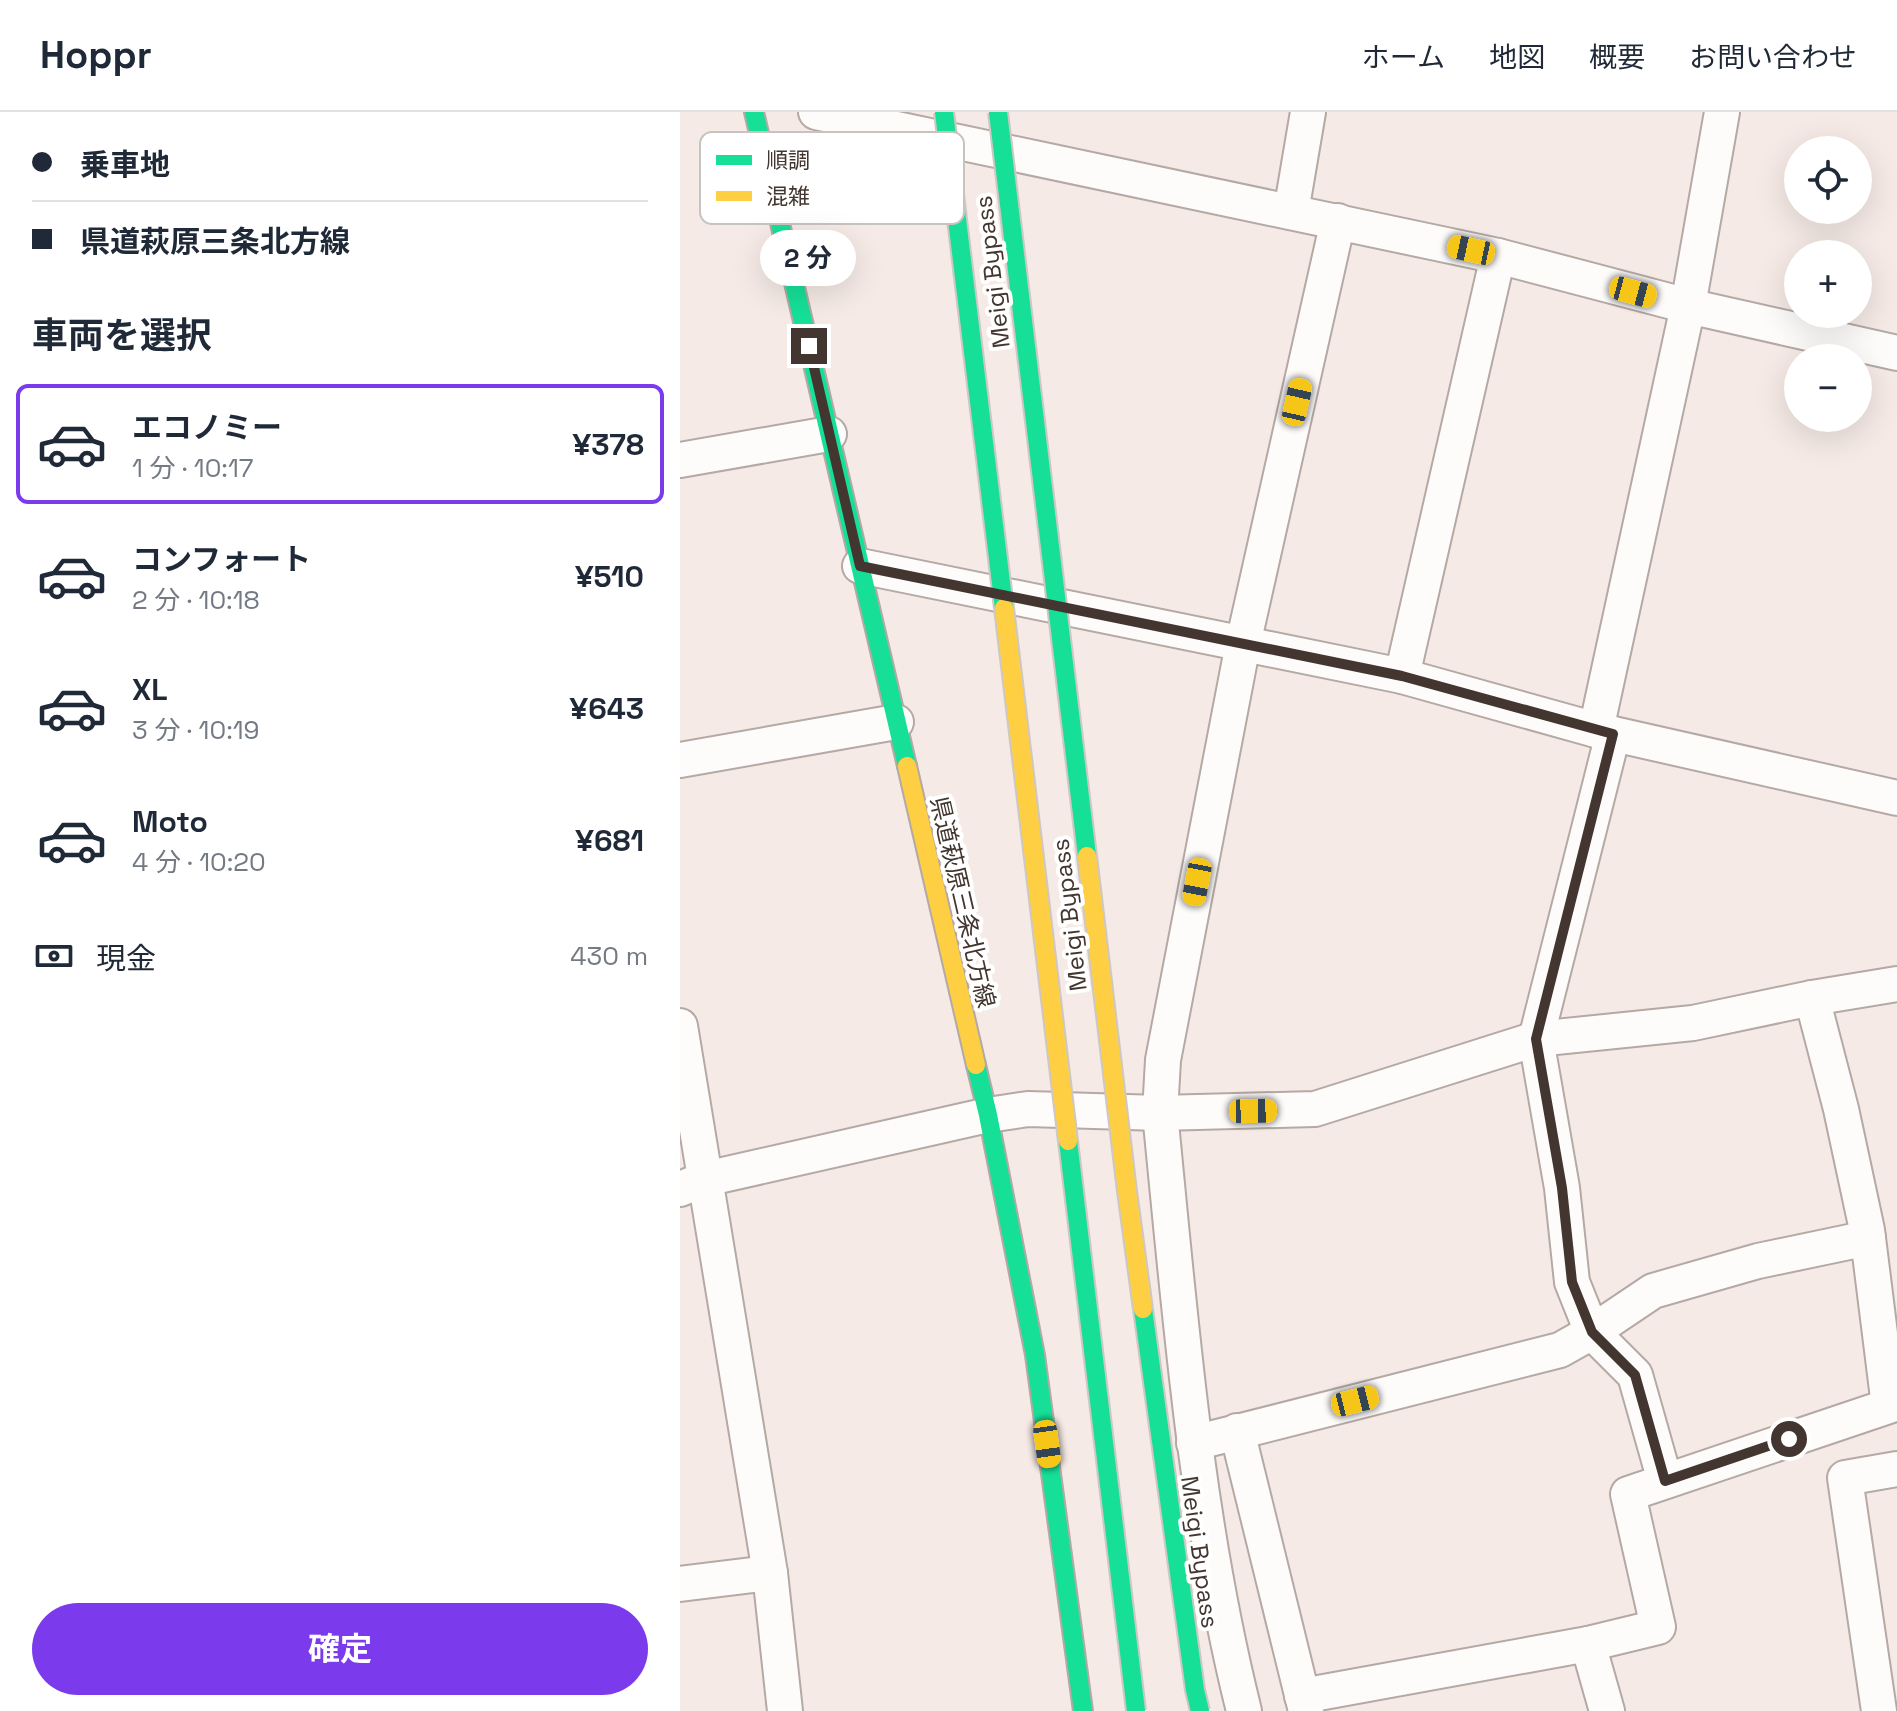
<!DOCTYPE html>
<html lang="ja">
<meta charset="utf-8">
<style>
:root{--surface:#fff;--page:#f6f6f7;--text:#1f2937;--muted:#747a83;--line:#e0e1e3;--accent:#7c3aed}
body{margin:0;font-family:"Space Grotesk","Noto Sans JP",sans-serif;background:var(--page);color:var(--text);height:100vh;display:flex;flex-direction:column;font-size:30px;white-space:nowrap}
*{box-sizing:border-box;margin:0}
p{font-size:26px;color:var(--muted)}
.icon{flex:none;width:44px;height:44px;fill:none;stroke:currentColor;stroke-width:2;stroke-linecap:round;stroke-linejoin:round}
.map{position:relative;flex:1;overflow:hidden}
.panel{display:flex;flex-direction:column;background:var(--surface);width:680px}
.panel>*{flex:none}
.hud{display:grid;align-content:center;height:176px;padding:0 32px;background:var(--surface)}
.tools{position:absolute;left:1104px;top:24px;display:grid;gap:16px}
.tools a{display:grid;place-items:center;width:88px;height:88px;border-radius:50%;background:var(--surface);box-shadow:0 8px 32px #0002;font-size:40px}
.end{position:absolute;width:36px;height:36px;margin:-18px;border:10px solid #433630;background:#fff;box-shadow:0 0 0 4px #fff}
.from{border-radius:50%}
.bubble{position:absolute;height:56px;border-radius:28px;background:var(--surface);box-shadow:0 8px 32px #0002;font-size:26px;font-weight:700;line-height:56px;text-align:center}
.car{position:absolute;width:24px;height:48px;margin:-24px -12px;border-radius:10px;box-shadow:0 0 6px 2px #0007;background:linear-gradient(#f5c518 24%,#345 0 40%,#f5c518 0 76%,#345 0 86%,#f5c518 0)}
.hud b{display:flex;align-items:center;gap:28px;height:76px;font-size:30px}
.hud b+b{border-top:2px solid var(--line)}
.hud i{width:20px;height:20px;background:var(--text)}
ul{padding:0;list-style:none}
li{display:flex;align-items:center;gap:24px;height:120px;margin:0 16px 12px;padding:0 16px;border:4px solid transparent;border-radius:12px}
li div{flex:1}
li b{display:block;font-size:30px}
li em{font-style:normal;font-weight:700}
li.active{border-color:var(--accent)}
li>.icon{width:72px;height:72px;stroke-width:1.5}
h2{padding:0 32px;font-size:36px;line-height:96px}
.pay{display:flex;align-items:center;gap:20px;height:88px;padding:0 32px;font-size:30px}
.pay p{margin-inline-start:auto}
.button{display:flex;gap:16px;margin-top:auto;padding:16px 32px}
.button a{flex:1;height:92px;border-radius:48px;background:var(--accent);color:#fff;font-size:32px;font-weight:700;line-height:92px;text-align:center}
header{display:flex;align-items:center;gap:48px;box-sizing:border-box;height:112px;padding:0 40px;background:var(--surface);border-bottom:2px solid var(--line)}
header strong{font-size:38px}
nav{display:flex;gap:44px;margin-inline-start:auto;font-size:28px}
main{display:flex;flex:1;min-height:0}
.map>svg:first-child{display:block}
</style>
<header>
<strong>Hoppr</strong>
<nav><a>ホーム</a><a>地図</a><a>概要</a><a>お問い合わせ</a></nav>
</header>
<main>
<section class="panel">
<div class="hud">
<b><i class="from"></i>乗車地</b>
<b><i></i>県道萩原三条北方線</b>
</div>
<h2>車両を選択</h2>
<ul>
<li class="active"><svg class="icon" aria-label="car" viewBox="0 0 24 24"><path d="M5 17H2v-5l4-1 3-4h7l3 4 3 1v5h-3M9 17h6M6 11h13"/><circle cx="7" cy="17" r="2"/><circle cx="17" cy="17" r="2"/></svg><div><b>エコノミー</b><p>1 分 · 10:17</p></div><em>¥378</em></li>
<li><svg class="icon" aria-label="car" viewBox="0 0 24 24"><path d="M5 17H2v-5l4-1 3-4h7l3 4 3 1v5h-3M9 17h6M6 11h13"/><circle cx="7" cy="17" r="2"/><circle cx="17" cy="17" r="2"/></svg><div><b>コンフォート</b><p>2 分 · 10:18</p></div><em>¥510</em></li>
<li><svg class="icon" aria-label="car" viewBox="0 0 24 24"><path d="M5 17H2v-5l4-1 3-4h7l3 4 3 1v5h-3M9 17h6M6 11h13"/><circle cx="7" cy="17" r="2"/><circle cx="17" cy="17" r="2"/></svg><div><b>XL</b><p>3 分 · 10:19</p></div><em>¥643</em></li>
<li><svg class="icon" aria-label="car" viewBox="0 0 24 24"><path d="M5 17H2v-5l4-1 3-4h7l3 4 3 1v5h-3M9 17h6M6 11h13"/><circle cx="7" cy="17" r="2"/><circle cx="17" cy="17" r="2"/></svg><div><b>Moto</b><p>4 分 · 10:20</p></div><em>¥681</em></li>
</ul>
<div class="pay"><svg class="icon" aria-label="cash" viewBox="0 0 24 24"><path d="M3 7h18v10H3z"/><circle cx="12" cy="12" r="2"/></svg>現金<p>430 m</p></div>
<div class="button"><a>確定</a></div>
</section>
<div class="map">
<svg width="1217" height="1599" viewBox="0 0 1217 1599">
<rect width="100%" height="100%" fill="#f5eae5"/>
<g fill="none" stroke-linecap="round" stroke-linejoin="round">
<g stroke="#b4a9a4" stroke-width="38">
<g id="street">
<path d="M136,0l682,144 190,50 209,47"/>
<path d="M611,100l17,-100"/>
<path d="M0,348l149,-26"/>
<path d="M180,454l542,110 194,54 301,68"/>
<path d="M722,564l96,-420"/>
<path d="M916,618l92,-424 34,-194"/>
<path d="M933,622l-77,305 26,149 10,94 20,50 43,43 30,106"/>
<path d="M0,648l216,-38"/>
<path d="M0,914l90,547 15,138"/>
<path d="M0,1077l25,-10 283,-64 40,-6 132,4 155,-4 221,-70 157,-16 119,-25 85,-14"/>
<path d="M557,1319l69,280"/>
<path d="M514,1331l366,-93 32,-18 61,-41 105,-30 110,-23"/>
<path d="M0,1472l90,-11"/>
<path d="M908,1532l19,67"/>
<path d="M622,1584l286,-52 70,-17 -30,-133 261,-88 -22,-176 -26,-121 -29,-111"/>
<path d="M564,1599c-49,-196 -64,-398 -84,-598l3,-53 80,-416 95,-423"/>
<path d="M1199,1599l-34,-233 52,-9"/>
</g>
</g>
<g stroke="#b4a9a4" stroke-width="22">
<g id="fast">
<path d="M74,0l153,654"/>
<path d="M296,953l12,50 47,240 48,356"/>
</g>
</g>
<g stroke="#b4a9a4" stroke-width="22">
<path id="slow" d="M227,654l69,299"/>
</g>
<use href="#street" stroke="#fefcfb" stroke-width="34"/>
<use href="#fast" stroke="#16e098" stroke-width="18"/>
<use href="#slow" stroke="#ffcf43" stroke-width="18"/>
<g stroke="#cec8c4" stroke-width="22" stroke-linecap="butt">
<g id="fast-bridge">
<path d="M264,0l60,496"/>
<path d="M318,0l89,744"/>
<path d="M388,1029l68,570"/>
<path d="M463,1197l52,381 5,21"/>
</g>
</g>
<g stroke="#cec8c4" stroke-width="22" stroke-linecap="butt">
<g id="slow-bridge">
<path d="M324,496l64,533"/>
<path d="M407,744l40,335 16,118"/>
</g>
</g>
<use href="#fast-bridge" stroke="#16e098" stroke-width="18"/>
<use href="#slow-bridge" stroke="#ffcf43" stroke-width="18"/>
</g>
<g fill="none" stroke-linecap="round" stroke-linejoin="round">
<path stroke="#433630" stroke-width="10" d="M129,234l51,220 542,110 211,58 -77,305 26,149 10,94 20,50 43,43 30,106 124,-42"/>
</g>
<g text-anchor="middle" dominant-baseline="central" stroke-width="8" stroke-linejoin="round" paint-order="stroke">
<g font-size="24" fill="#433630" stroke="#fff">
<text transform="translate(312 160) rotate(-97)">Meigi Bypass</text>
<text transform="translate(283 790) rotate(77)">県道萩原三条北方線</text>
<text transform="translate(389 803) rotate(-97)">Meigi Bypass</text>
<text transform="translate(520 1440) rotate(82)">Meigi Bypass</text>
</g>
</g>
<rect x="20" y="20" width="264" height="92" rx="12" fill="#fff" stroke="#c7c3c1" stroke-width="2"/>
<rect x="36" y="43" width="36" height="10" fill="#16e098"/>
<rect x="36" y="79" width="36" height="10" fill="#ffcf43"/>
<g font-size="22" fill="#433630">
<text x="86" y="56">順調</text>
<text x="86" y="92">混雑</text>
</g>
</svg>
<div class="tools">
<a><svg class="icon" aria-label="locate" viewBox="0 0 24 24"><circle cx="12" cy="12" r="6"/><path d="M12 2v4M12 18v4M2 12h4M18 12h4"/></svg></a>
<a>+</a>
<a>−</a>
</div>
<i class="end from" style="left:1109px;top:1327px"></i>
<i class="end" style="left:129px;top:234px"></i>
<div class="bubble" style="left:80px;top:118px;width:96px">2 分</div>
<i class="car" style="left:791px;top:138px;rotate:282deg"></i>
<i class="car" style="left:953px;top:180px;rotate:105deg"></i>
<i class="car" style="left:617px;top:290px;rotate:13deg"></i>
<i class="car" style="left:517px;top:770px;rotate:191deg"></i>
<i class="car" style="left:573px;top:999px;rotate:89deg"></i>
<i class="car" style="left:675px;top:1289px;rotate:76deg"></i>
<i class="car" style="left:367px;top:1332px;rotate:172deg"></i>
</div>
</main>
